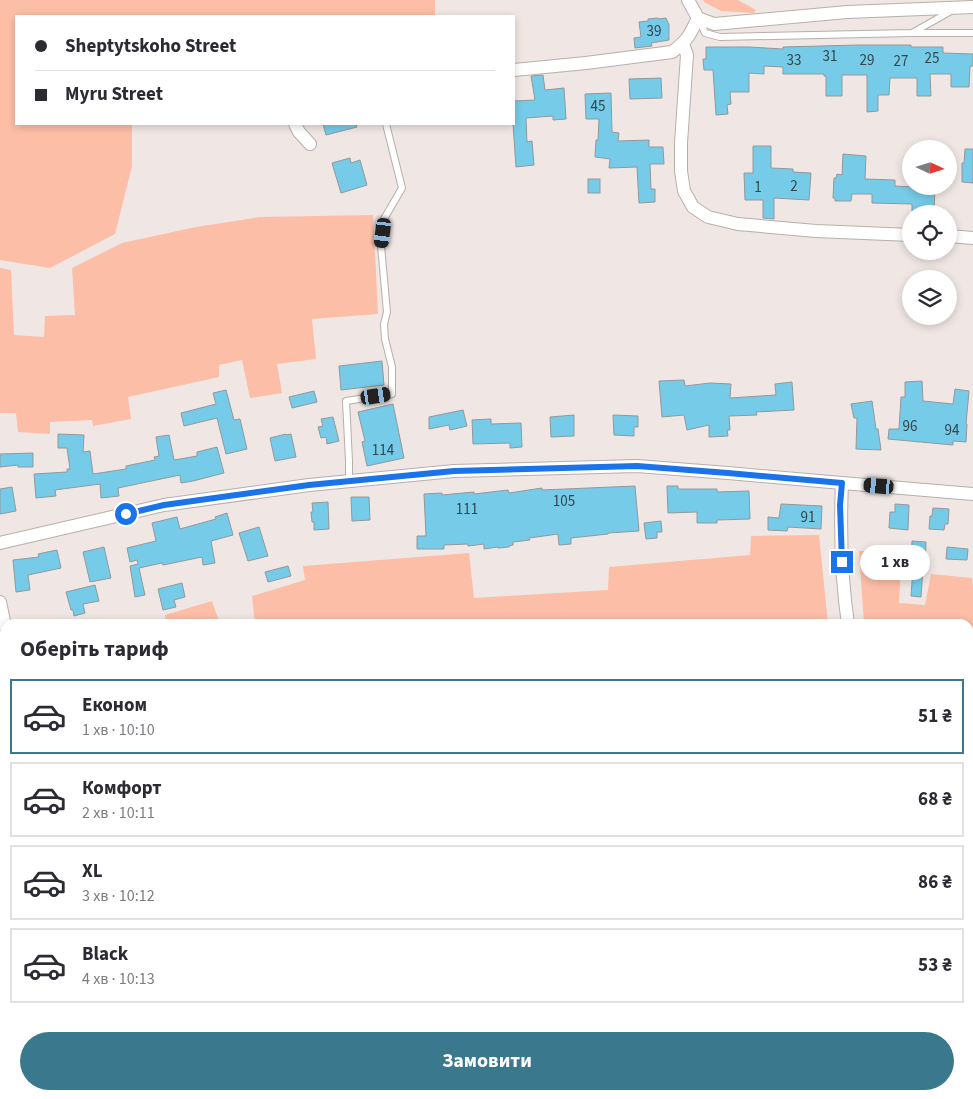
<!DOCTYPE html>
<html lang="uk">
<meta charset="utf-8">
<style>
:root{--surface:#fff;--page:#f2f2f3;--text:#2b2b33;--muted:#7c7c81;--line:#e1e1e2;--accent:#3a798d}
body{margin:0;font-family:"Source Sans 3",sans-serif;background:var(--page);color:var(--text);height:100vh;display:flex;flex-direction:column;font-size:19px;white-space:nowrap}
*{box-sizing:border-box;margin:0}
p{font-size:16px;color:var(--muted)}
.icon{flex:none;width:28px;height:28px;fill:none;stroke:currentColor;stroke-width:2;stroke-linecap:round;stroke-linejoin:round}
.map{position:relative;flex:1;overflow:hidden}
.sheet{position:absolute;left:0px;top:619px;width:974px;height:481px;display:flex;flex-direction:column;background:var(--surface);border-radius:15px 15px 0 0;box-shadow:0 2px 8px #0003}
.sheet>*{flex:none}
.banner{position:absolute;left:15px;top:15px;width:500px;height:110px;border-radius:0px;box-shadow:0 2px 8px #0003;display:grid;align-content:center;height:110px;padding:0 20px;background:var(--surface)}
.needle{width:32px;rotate:94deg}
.fabs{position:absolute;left:902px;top:140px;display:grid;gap:10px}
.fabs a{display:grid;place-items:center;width:55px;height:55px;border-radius:50%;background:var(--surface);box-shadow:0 2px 8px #0003;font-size:25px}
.end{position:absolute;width:22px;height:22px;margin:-11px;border:6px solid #1a73e8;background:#fff;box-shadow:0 0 0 2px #fff}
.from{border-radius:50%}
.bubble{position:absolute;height:35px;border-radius:18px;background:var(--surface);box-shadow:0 2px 8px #0003;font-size:16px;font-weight:700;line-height:35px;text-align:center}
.car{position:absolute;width:15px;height:30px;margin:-15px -8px;border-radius:6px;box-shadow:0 0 4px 1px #0007;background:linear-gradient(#222 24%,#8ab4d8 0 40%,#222 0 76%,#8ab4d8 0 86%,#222 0)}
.banner b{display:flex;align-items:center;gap:18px;height:48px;font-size:19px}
.banner b+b{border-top:1px solid var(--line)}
.banner i{width:12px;height:12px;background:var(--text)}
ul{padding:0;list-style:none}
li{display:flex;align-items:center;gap:15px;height:75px;margin:0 10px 8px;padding:0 10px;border:2px solid var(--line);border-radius:0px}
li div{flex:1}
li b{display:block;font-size:19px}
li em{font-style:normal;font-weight:700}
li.selected{border-color:var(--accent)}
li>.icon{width:45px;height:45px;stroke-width:1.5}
h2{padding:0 20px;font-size:22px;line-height:60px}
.button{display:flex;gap:10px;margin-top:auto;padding:10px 20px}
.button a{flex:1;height:58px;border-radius:30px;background:var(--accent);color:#fff;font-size:20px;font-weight:700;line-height:58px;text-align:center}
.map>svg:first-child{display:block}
</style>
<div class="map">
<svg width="973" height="1099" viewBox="0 0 973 1099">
<rect width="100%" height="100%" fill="#f0e7e4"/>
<g fill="#fcbea7">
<path d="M0,0h435v16h-419v108h116v42l-17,68 -65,34 -50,-8z"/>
<path d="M703,0h35l18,10 -2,3 -33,-2 -17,-9z"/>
<path d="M373,215l5,99 -66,5 4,40 -39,5 5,29 -32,5 -8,-38 -23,5v12l-91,20 3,22 -38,7 -1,-6 -42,2v12l-32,-2 -2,-19h-16v-145l11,2 3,65 30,2 1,-21 30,-1 -3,-47 50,-25 74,-16 64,-10z"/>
<path d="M819,535l9,89h-573l-3,-28 53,-16 -2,-14 166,-13 5,45 134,-8 1,-23 141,-12 1,-19z"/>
<path d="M859,551h43l-3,52 26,2 6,-31 41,4 1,10v96l-4,-1v-59h-105z"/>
<path d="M212,601l8,23h-54l-1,-9z"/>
<path d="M969,820l4,3v276h-727l-1,-4h724z"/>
</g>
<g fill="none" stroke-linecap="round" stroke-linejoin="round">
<g stroke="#a47360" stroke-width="4">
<path d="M969,807l4,4"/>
<path d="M0,945l5,1"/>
<path d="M238,1095l1,4"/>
</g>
</g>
<g fill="#76cbe8" stroke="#90999c">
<path d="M658,18v1l8,-1 3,7v15l-18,3 1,3 -17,2 -1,-10 7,-1 -2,-15 9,-1v-2z"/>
<path d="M858,45h53v2h32v6l30,1v12h-3l-1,21h-18v-13h-21l1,22h-14v-18h-27l-1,17h-11v16l-11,1v-37h-25v21h-16v-20h-2v-2h-41v-7l-19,-1v8l-15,-1v19h-19l1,12 -4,1 1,9 -12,1 -3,-45h-9l-1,-11h3v-12h43l34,2v-2z"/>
<path d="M543,75l2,15 19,-2 2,31 -13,1v-4l-27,2 1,24 5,-1 2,24 -18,2 -3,-43h1v-23l21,-1 -4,-24z"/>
<path d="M661,78l1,20 -32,1 -1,-20z"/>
<path d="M611,93l1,39 7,1 -1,8 31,-1v7h14l1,17h-14l1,25h4v13l-16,1 -2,-36 -28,1 1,-9 -15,-2 1,-17h2l1,-21h-13l-1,-25z"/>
<path d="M323,124h33l1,3 -31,8z"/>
<path d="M753,146h18v22l22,1v3l18,1 -2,27 -35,-2v21l-11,-1v-18h-18l-1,-27h9z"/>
<path d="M965,149h8v34l-11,-1v-19h2z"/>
<path d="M843,154l23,2 -1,23 30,1v6l40,2 -1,25 -22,-2v-7l-40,-1v-9h-20l-1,7h-16v-3h-2l1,-20h2l1,-4 5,1z"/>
<path d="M350,158l1,5 9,-3 7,25 -26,8 -9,-30z"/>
<rect x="588" y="179" width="12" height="14"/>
<path d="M382,361l2,24 -43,5 -2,-24z"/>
<path d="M684,380l1,6 25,-3 21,1 -1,14 46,-3 -1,-11 17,-2 2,28 -38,2 1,3 -28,1 1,14h-3l1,6 -19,1v-12l-22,5 -3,-15 -22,2 -3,-36z"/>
<path d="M922,381l1,20 30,3 2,-15 14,2 -3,33h1l-1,18 -13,-1v4l-65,-6 1,-10h10l2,-32h4v-15z"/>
<path d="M226,390l8,30 6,-1 7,30 -21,5 -9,-36 -33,8 -3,-13 35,-9 -3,-11z"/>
<path d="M314,391l3,11 -25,6 -3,-11z"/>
<path d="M872,401l4,28h2l3,21 -25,-1 1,-31h-3l-3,-14z"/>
<path d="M393,404l11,54 -37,8 -5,-24 3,-1 -7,-29z"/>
<path d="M463,410l4,16 -17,4 -1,-5 -20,4v-12z"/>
<path d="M574,415v21l-23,1 -1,-20z"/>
<path d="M613,415l25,1v11h-4v9l-20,-1z"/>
<path d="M333,417l6,24 -12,3 -1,-7 -5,1 -3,-11 5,-1 -2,-7z"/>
<path d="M491,419v5l30,-1 1,24 -12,1v-5l-37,1 -1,-24z"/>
<path d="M58,434l26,1 -1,17 7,-1 3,23 33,-5v-3l29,-6 -1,-3 5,-1 -3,-19 13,-2 5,25 23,-4v-4l20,-5 7,26 -31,8 -12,2 -1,-8 -62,13 1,8 -18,2 -1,-14 -45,6 1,6 -20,2 -2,-24 33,-2v-3h3l-3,-21h-9z"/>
<path d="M286,434v1l5,-1 5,23 -21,4 -5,-23z"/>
<path d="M33,453v14h-15v-2l-18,2v-13z"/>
<path d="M635,486l4,45 -31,2v1l-37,4v6l-12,1 -1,-11 -29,4 1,2 -17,2v3l-4,1v1l-11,1v-1l-14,2v-5l-16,2v-2l-24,1v4h-27v-13h9l-2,-42 18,-1v2l32,-3v2l34,-4 1,3 33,-5v2z"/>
<path d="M667,486h11v3h39v3l32,-1 1,28 -33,1v3h-20v-11l-29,1z"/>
<path d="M12,487l4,24 -16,3v-25z"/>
<path d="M351,497h18l1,23 -18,1z"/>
<path d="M328,502l1,27 -15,1v-8h-2l-1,-10h2l-1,-9z"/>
<path d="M781,504l41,2 -1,23 -33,-2 -1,4 -19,-1v-13l11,1z"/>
<path d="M895,504l14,1 -1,25 -19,-2 1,-16h5z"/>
<path d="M933,508l16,1 -1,15h-3l-1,6 -15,-1 1,-13h2z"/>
<path d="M227,513l6,22 -22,6 4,22 -12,2 -1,-8 -39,8 -1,-2 -23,5 6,27 -10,2 -5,-31 8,-2 -1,-4 -7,2 -3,-14 29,-7 -4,-18 25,-6 3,12 36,-10 -1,-2z"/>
<path d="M661,521l1,11h-5v6l-11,1 -2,-16z"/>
<path d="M259,527l9,29 -20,5 -9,-28z"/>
<path d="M912,541l14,1 -1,27h-2l-2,28 -10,-1 2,-28h-2z"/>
<path d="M104,547l7,31 -21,4 -7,-30z"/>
<path d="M947,547l21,2 -1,11 -21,-1z"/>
<path d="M57,550l4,18 -33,7 2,15 -14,2 -3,-32 26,-3 -1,-3z"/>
<path d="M288,566l3,10 -23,6 -3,-10z"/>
<path d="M182,583l3,14 -11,3 2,7 -13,3 -5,-21z"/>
<path d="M95,585l4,16 -16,3 2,9 -11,3 -1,-6h-2l-5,-18z"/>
</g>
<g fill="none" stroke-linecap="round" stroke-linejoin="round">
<g stroke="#b7afac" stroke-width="8">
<g id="service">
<path d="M699,19l6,14 15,4 192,-4 39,-22"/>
<path d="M914,33h59"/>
<path d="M349,482v-21l-3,-60 46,-7v-27l-7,-28 -1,-15 3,-12 -6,-66 3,-27 18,-31 -16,-64"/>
</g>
</g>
<g stroke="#b7afac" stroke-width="14">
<g id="minor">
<path d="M688,0l10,18 16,6 133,-12 126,-5"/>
<path d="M683,44l4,11 -6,88v28l3,20 9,16 15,10 30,7 78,7 95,4"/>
<path d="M514,70l72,-7 86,-11c15,-11 18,-17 26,-34"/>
<path d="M295,124l4,8 11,12"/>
<path d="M949,236l24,2"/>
<path d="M842,483c-2,47 -1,94 6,141"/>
<path d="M0,543l164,-38 145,-20 145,-14 183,-5 91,7 114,10 131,11"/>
<path d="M0,602l5,24"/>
<path d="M969,694l4,2"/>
<path d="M0,753l5,-3"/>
</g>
</g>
<use href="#service" stroke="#fff" stroke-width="6"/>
<use href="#minor" stroke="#fff" stroke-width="12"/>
</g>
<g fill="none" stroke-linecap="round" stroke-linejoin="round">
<path stroke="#1a73e8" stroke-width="6" d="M126,514l38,-9 145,-20 145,-14 183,-5 91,7 114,10 -2,22 2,57"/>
</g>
<g text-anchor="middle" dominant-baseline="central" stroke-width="4" stroke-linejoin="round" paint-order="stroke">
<g font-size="15" fill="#32464b">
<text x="654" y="31">39</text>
<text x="830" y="56">31</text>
<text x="932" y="58">25</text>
<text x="794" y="60">33</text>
<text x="867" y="60">29</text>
<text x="901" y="61">27</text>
<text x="598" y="106">45</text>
<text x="794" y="186">2</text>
<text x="758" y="187">1</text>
<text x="910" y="426">96</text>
<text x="952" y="430">94</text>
<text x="383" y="450">114</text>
<text x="564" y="501">105</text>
<text x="467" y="509">111</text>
<text x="808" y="517">91</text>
</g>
</g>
</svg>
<div class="fabs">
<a><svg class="needle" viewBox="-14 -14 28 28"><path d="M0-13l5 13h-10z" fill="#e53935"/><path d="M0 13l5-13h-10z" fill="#7c7c81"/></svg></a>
<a><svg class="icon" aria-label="locate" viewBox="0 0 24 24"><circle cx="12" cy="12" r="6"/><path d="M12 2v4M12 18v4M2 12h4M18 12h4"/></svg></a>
<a><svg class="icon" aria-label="layers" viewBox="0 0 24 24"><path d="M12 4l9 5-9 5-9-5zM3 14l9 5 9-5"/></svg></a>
</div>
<i class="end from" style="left:126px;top:514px"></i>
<i class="end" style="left:842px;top:562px"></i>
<div class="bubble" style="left:860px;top:545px;width:70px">1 хв</div>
<i class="car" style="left:383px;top:233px;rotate:187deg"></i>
<i class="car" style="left:376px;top:396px;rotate:81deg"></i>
<i class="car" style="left:879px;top:486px;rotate:275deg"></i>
<div class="banner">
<b><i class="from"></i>Sheptytskoho Street</b>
<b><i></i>Myru Street</b>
</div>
<section class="sheet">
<h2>Оберіть тариф</h2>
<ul>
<li class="selected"><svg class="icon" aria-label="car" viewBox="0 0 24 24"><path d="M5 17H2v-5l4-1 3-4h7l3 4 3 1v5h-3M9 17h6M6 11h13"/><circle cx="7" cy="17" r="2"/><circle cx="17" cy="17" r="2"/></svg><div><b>Економ</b><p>1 хв · 10:10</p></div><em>51 ₴</em></li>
<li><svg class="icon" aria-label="car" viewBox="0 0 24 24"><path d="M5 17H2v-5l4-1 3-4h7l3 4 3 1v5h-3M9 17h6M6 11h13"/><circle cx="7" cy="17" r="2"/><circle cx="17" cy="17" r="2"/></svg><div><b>Комфорт</b><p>2 хв · 10:11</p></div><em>68 ₴</em></li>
<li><svg class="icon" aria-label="car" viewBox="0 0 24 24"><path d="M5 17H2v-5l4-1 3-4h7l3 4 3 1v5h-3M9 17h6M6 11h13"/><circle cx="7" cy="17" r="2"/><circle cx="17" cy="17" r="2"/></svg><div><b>XL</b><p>3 хв · 10:12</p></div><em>86 ₴</em></li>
<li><svg class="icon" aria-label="car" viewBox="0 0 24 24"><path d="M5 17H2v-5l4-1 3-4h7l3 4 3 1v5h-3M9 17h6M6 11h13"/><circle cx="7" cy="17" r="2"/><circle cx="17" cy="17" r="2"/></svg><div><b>Black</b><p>4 хв · 10:13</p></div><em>53 ₴</em></li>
</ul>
<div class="button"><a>Замовити</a></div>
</section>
</div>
